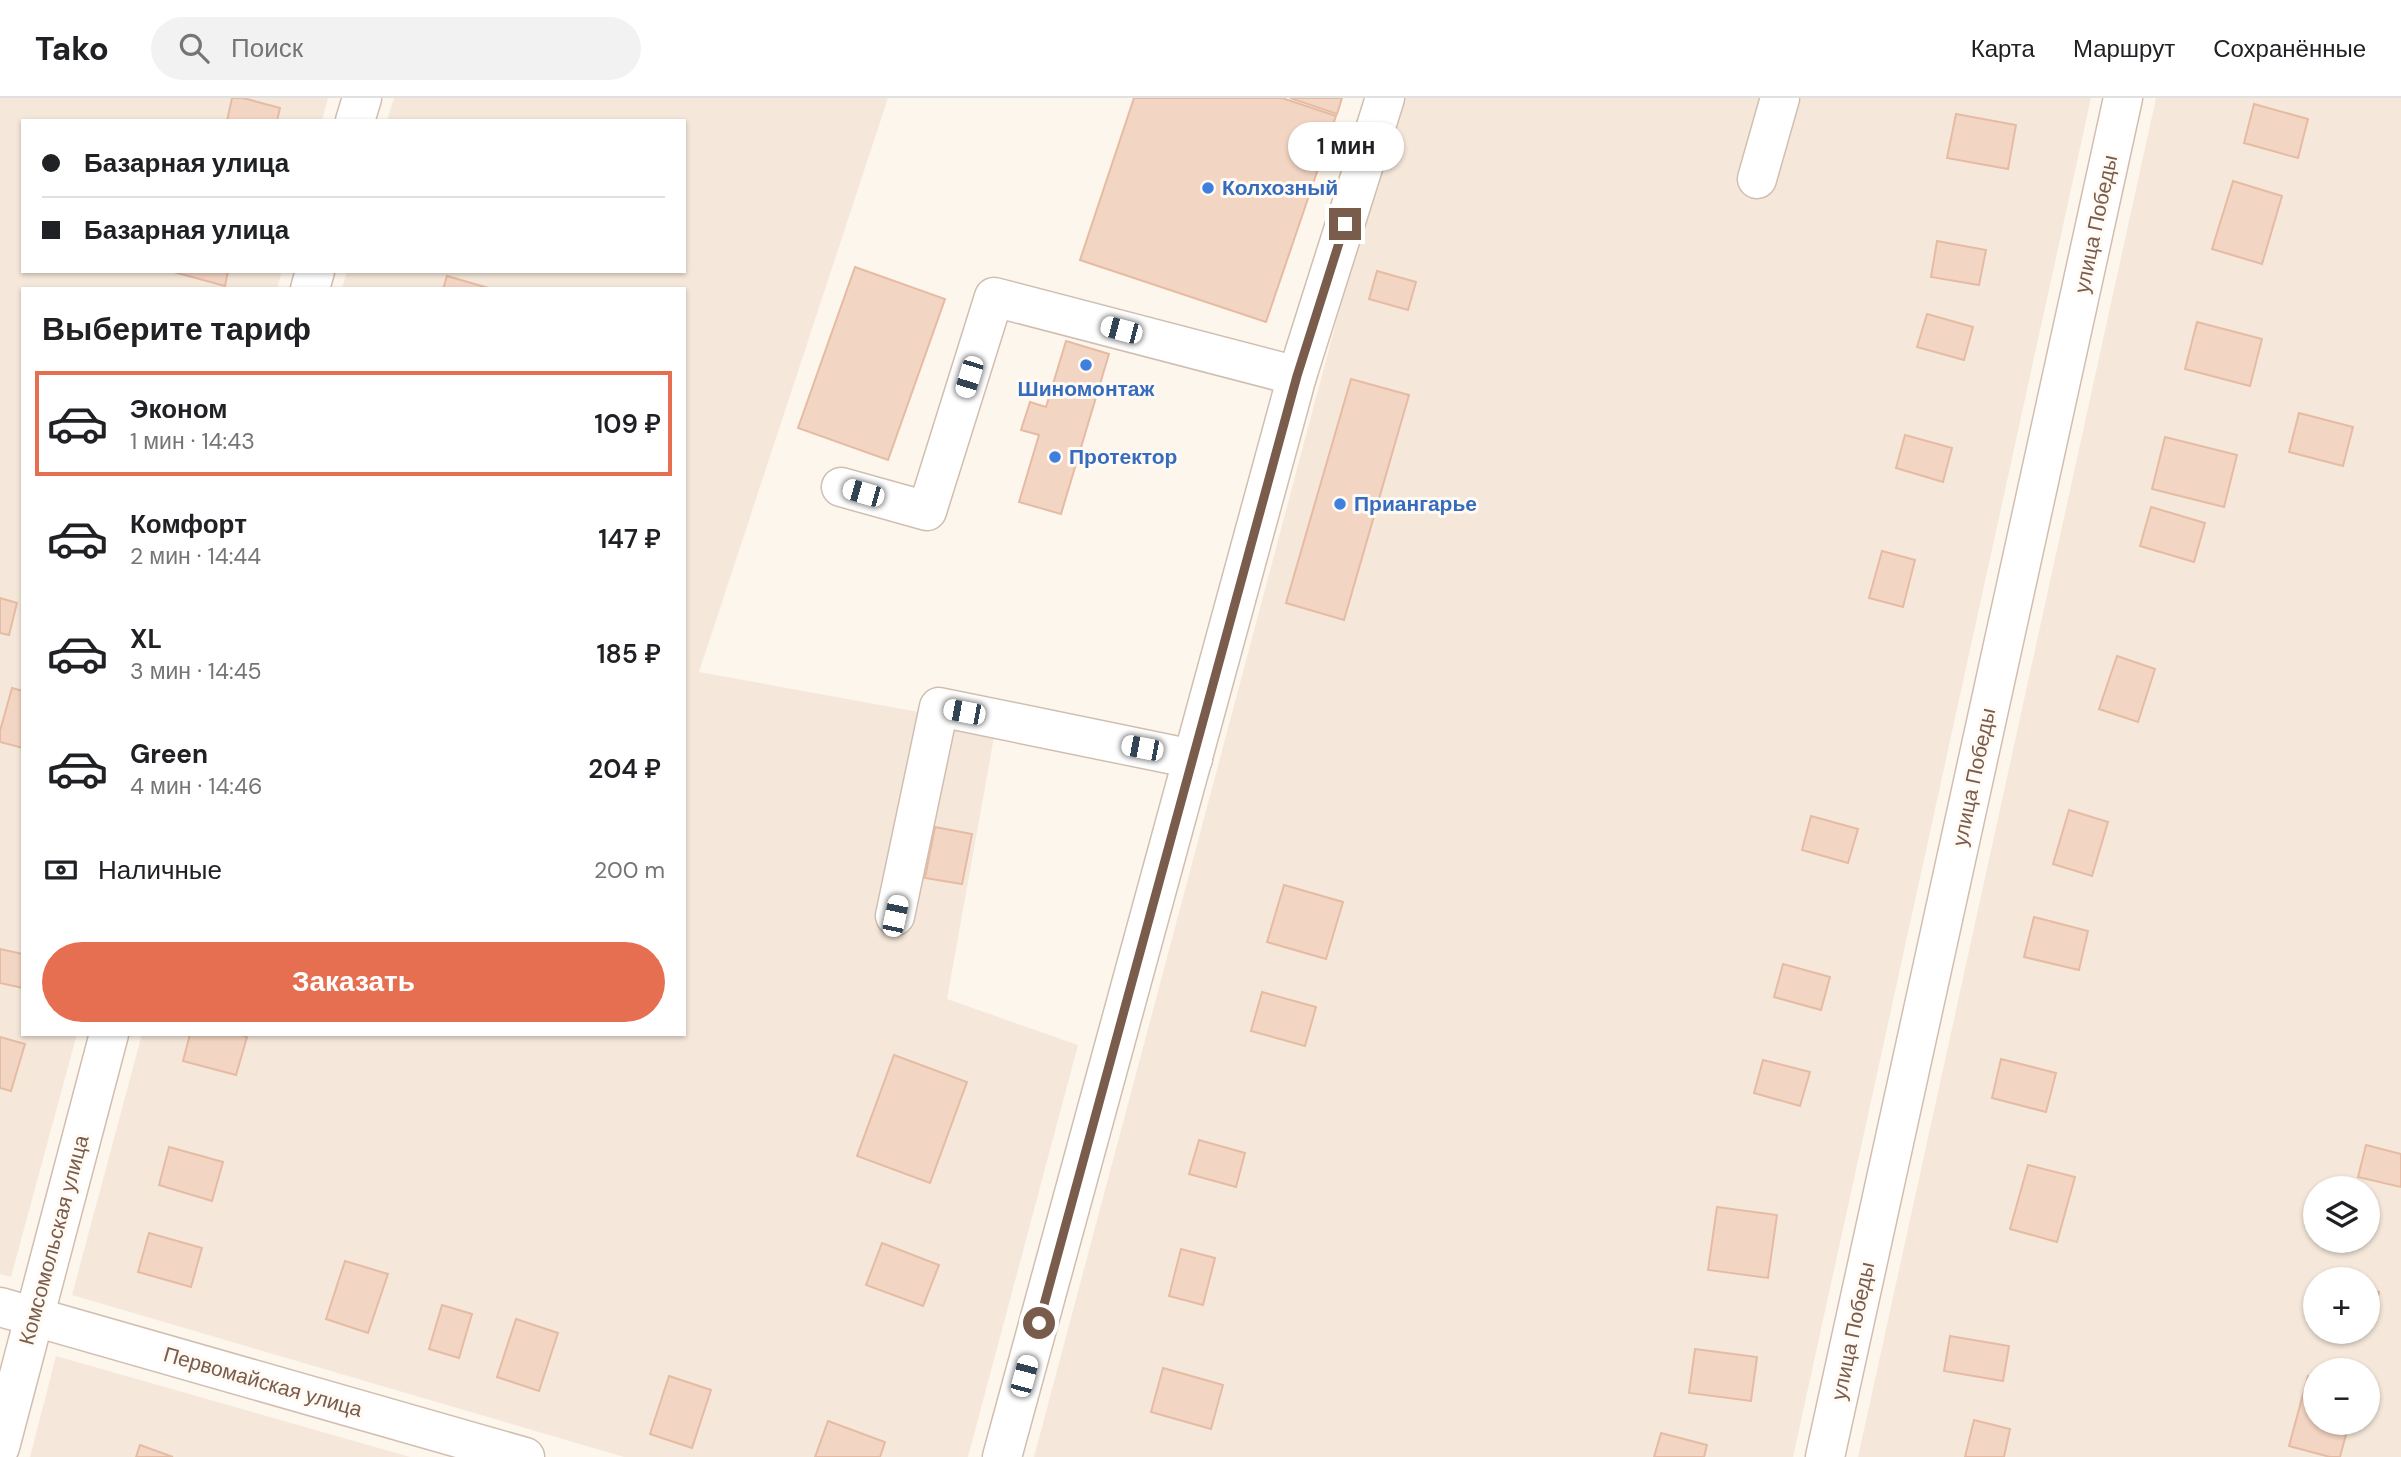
<!DOCTYPE html>
<html lang="ru">
<meta charset="utf-8">
<style>
:root{--surface:#fff;--page:#f2f2f2;--text:#202124;--muted:#757577;--line:#e0e0e0;--accent:#e76f51}
body{margin:0;font-family:"DM Sans",sans-serif;background:var(--page);color:var(--text);height:100vh;display:flex;flex-direction:column;font-size:26px;white-space:nowrap}
*{box-sizing:border-box;margin:0}
p{font-size:23px;color:var(--muted)}
.icon{flex:none;width:38px;height:38px;fill:none;stroke:currentColor;stroke-width:2;stroke-linecap:round;stroke-linejoin:round}
.map{position:relative;flex:1;overflow:hidden}
.drawer{position:absolute;left:21px;top:189px;width:665px;height:749px;display:flex;flex-direction:column;background:var(--surface);border-radius:0px;box-shadow:0 2px 5px #0004}
.drawer>*{flex:none}
.guide{position:absolute;left:21px;top:21px;width:665px;height:154px;border-radius:0px;box-shadow:0 2px 5px #0004;display:grid;align-content:center;height:154px;padding:0 21px;background:var(--surface)}
.controls{position:absolute;left:2303px;top:1078px;display:grid;gap:14px}
.controls a{display:grid;place-items:center;width:77px;height:77px;border-radius:50%;background:var(--surface);box-shadow:0 2px 5px #0004;font-size:35px}
.end{position:absolute;width:32px;height:32px;margin:-16px;border:9px solid #7a5c4d;background:#fff;box-shadow:0 0 0 4px #fff}
.from{border-radius:50%}
.bubble{position:absolute;height:49px;border-radius:24px;background:var(--surface);box-shadow:0 2px 5px #0004;font-size:23px;font-weight:600;line-height:49px;text-align:center}
.car{position:absolute;width:21px;height:42px;margin:-21px -10px;border-radius:9px;box-shadow:0 0 5px 2px #0007;background:linear-gradient(#fff 24%,#345 0 40%,#fff 0 76%,#345 0 86%,#fff 0)}
.guide b{display:flex;align-items:center;gap:24px;height:66px;font-size:26px}
.guide b+b{border-top:2px solid var(--line)}
.guide i{width:18px;height:18px;background:var(--text)}
ul{padding:0;list-style:none}
li{display:flex;align-items:center;gap:21px;height:105px;margin:0 14px 10px;padding:0 7px;border:4px solid transparent;border-radius:0px}
li div{flex:1}
li b{display:block;font-size:26px}
li em{font-style:normal;font-weight:600}
li.selected{border-color:var(--accent)}
li>.icon{width:63px;height:63px;stroke-width:1.5}
h2{padding:0 21px;font-size:32px;line-height:84px}
.pay{display:flex;align-items:center;gap:18px;height:77px;padding:0 21px;font-size:26px}
.pay p{margin-inline-start:auto}
.primary-button{display:flex;gap:14px;margin-top:auto;padding:14px 21px}
.primary-button a{flex:1;height:80px;border-radius:42px;background:var(--accent);color:#fff;font-size:28px;font-weight:600;line-height:80px;text-align:center}
header{display:flex;align-items:center;gap:42px;box-sizing:border-box;height:98px;padding:0 35px;background:var(--surface);border-bottom:2px solid var(--line)}
header strong{font-size:33px}
nav{display:flex;gap:38px;margin-inline-start:auto;font-size:24px}
.search{width:490px;height:63px;background:var(--page);display:flex;align-items:center;gap:18px;box-sizing:border-box;padding:0 24px;border-radius:38px;color:var(--muted);font-size:26px}
.map>svg:first-child{display:block}
</style>
<header>
<strong>Tako</strong>
<div class="search"><svg class="icon" aria-label="search" viewBox="0 0 24 24"><circle cx="10" cy="10" r="6"/><path d="M15 15l6 6"/></svg>Поиск</div>
<nav><a>Карта</a><a>Маршрут</a><a>Сохранённые</a></nav>
</header>
<div class="map">
<svg width="2401" height="1359" viewBox="0 0 2401 1359">
<rect width="100%" height="100%" fill="#fdf6ec"/>
<g fill="#f5e8da" fill-rule="evenodd">
<path d="M0,0h328l-6,23h-299v150h259l-5,18h-254v745h54l-66,243 -11,-3z"/>
<path d="M394,0h494l-189,574 297,54 -49,273 131,46 -110,412h-344l-552,-162 70,-261h542v-745h-342l5,-18h337v-150h-297z"/>
<path d="M1398,0h693l-298,1359h-759l353,-1326z"/>
<path d="M2156,0h245v1359h-543zM2315,1090h53v53h-53zM2315,1181h53v53h-53zM2315,1272h53v53h-53z"/>
<path d="M56,1258l354,101h-380z"/>
</g>
<g fill="#f3d5c3" stroke="#e6bba3" stroke-width="2">
<path d="M232,0h11l37,10 -3,13h-50z"/>
<path d="M1134,0h148l54,18 -70,206 -186,-62z"/>
<path d="M1290,0h52l-5,16z"/>
<path d="M2254,6l54,15 -10,39 -54,-15z"/>
<path d="M1956,16l60,11 -8,44 -61,-11z"/>
<path d="M2233,83l49,15 -20,68 -50,-15z"/>
<path d="M1937,143l49,9 -7,35 -48,-8z"/>
<path d="M855,169l90,32 -57,161 -90,-32z"/>
<path d="M170,173h58l-3,15z"/>
<path d="M1377,173l39,11 -8,28 -39,-11z"/>
<path d="M447,178l45,13h-49z"/>
<path d="M1927,216l46,13 -9,33 -47,-13z"/>
<path d="M2197,224l65,17 -12,47 -65,-17z"/>
<path d="M1066,243l43,13 -48,160 -42,-12 20,-67 -18,-5 9,-28 16,5z"/>
<path d="M1351,281l58,16 -65,225 -58,-17z"/>
<path d="M2299,315l54,14 -10,39 -54,-14z"/>
<path d="M1905,337l47,13 -9,34 -47,-14z"/>
<path d="M2165,339l72,18 -13,52 -72,-18z"/>
<path d="M2151,409l54,16 -11,39 -54,-16z"/>
<path d="M1882,453l33,9 -12,47 -34,-9z"/>
<path d="M0,500l17,5 -8,32 -9,-2z"/>
<path d="M2117,558l38,13 -17,53 -39,-13z"/>
<path d="M12,590l11,3v57l-23,-6v-11z"/>
<path d="M2069,712l39,12 -16,54 -39,-12z"/>
<path d="M1811,718l47,13 -10,34 -46,-13z"/>
<path d="M935,729l37,7 -10,50 -37,-6z"/>
<path d="M1284,787l59,17 -17,57 -59,-17z"/>
<path d="M2034,819l54,14 -9,39 -55,-13z"/>
<path d="M0,851l23,5v34l-23,-5z"/>
<path d="M1783,866l47,13 -9,33 -47,-13z"/>
<path d="M1262,894l54,15 -11,39 -54,-15z"/>
<path d="M190,936h49l8,3 -11,38 -53,-14z"/>
<path d="M0,939l25,7 -14,47 -11,-3z"/>
<path d="M894,957l73,27 -37,101 -73,-27z"/>
<path d="M2001,961l55,14 -10,39 -54,-14z"/>
<path d="M1763,962l47,12 -10,34 -46,-13z"/>
<path d="M1199,1042l46,13 -9,34 -47,-13z"/>
<path d="M2366,1047l35,9v33l-43,-10z"/>
<path d="M169,1049l54,15 -11,39 -53,-16z"/>
<path d="M2028,1067l47,12 -18,65 -47,-13z"/>
<path d="M1717,1109l60,8 -9,63 -60,-8z"/>
<path d="M149,1135l53,15 -11,39 -53,-15z"/>
<path d="M882,1145l57,22 -16,41 -57,-21z"/>
<path d="M1181,1151l34,9 -12,47 -34,-9z"/>
<path d="M345,1163l43,13 -20,59 -42,-14z"/>
<path d="M2368,1191l11,3 -7,32 -4,-1z"/>
<path d="M442,1207l30,9 -13,44 -30,-9z"/>
<path d="M516,1221l42,14 -19,58 -42,-14z"/>
<path d="M1950,1238l59,10 -6,35 -59,-10z"/>
<path d="M1695,1251l62,8 -6,44 -62,-8z"/>
<path d="M1163,1270l60,17 -12,44 -60,-17z"/>
<path d="M669,1278l42,14 -19,58 -42,-14z"/>
<path d="M2308,1278l7,2v45h34l-9,34h-10l-41,-11z"/>
<path d="M1974,1322l36,9 -6,28h-39z"/>
<path d="M828,1323l57,21 -5,15h-65z"/>
<path d="M1661,1335l46,12 -3,12h-50z"/>
<path d="M140,1347l33,12h-37z"/>
</g>
<g fill="none" stroke-linecap="round" stroke-linejoin="round">
<g stroke="#d1beb0" stroke-width="41">
<g id="minor">
<path d="M355,23l7,-23"/>
<path d="M1757,81l23,-81"/>
<path d="M310,191l5,-18"/>
<path d="M841,389l86,24 67,-214 303,79"/>
<path d="M895,818l44,-209 254,52"/>
<path d="M0,1209l525,150"/>
<path d="M0,1349l109,-413"/>
<path d="M1002,1359l295,-1081 88,-278"/>
<path d="M1825,1359l298,-1359"/>
</g>
</g>
<use href="#minor" stroke="#fff" stroke-width="38"/>
</g>
<g fill="none" stroke-linecap="round" stroke-linejoin="round">
<path stroke="#7a5c4d" stroke-width="9" d="M1039,1225l258,-947 48,-152"/>
</g>
<g fill="#3f7fe0" stroke="#fffaf3" stroke-width="2.5">
<circle cx="1208" cy="90" r="7"/>
<circle cx="1086" cy="267" r="7"/>
<circle cx="1055" cy="359" r="7"/>
<circle cx="1340" cy="406" r="7"/>
</g>
<g text-anchor="middle" dominant-baseline="central" stroke-width="6" stroke-linejoin="round" paint-order="stroke">
<g font-size="21" font-weight="bold" fill="#366cbe" stroke="#fffaf3" text-anchor="start">
<text x="1222" y="90">Колхозный</text>
<text x="1086" y="291" text-anchor="middle">Шиномонтаж</text>
<text x="1069" y="359">Протектор</text>
<text x="1354" y="406">Приангарье</text>
</g>
<g font-size="21" fill="#7a5c4d" stroke="#fffaf3">
<text transform="translate(2096 126) rotate(-78)">улица Победы</text>
<text transform="translate(1974 679) rotate(-78)">улица Победы</text>
<text transform="translate(54 1142) rotate(-75)">Комсомольская улица</text>
<text transform="translate(1853 1233) rotate(-78)">улица Победы</text>
<text transform="translate(263 1284) rotate(16)">Первомайская улица</text>
</g>
</g>
</svg>
<div class="controls">
<a><svg class="icon" aria-label="layers" viewBox="0 0 24 24"><path d="M12 4l9 5-9 5-9-5zM3 14l9 5 9-5"/></svg></a>
<a>+</a>
<a>−</a>
</div>
<i class="end from" style="left:1039px;top:1225px"></i>
<i class="end" style="left:1345px;top:126px"></i>
<div class="bubble" style="left:1288px;top:24px;width:116px">1 мин</div>
<i class="car" style="left:1121px;top:232px;rotate:285deg"></i>
<i class="car" style="left:969px;top:279px;rotate:197deg"></i>
<i class="car" style="left:863px;top:395px;rotate:286deg"></i>
<i class="car" style="left:964px;top:614px;rotate:281deg"></i>
<i class="car" style="left:1142px;top:650px;rotate:281deg"></i>
<i class="car" style="left:895px;top:818px;rotate:12deg"></i>
<i class="car" style="left:1024px;top:1278px;rotate:15deg"></i>
<div class="guide">
<b><i class="from"></i>Базарная улица</b>
<b><i></i>Базарная улица</b>
</div>
<section class="drawer">
<h2>Выберите тариф</h2>
<ul>
<li class="selected"><svg class="icon" aria-label="car" viewBox="0 0 24 24"><path d="M5 17H2v-5l4-1 3-4h7l3 4 3 1v5h-3M9 17h6M6 11h13"/><circle cx="7" cy="17" r="2"/><circle cx="17" cy="17" r="2"/></svg><div><b>Эконом</b><p>1 мин · 14:43</p></div><em>109 ₽</em></li>
<li><svg class="icon" aria-label="car" viewBox="0 0 24 24"><path d="M5 17H2v-5l4-1 3-4h7l3 4 3 1v5h-3M9 17h6M6 11h13"/><circle cx="7" cy="17" r="2"/><circle cx="17" cy="17" r="2"/></svg><div><b>Комфорт</b><p>2 мин · 14:44</p></div><em>147 ₽</em></li>
<li><svg class="icon" aria-label="car" viewBox="0 0 24 24"><path d="M5 17H2v-5l4-1 3-4h7l3 4 3 1v5h-3M9 17h6M6 11h13"/><circle cx="7" cy="17" r="2"/><circle cx="17" cy="17" r="2"/></svg><div><b>XL</b><p>3 мин · 14:45</p></div><em>185 ₽</em></li>
<li><svg class="icon" aria-label="car" viewBox="0 0 24 24"><path d="M5 17H2v-5l4-1 3-4h7l3 4 3 1v5h-3M9 17h6M6 11h13"/><circle cx="7" cy="17" r="2"/><circle cx="17" cy="17" r="2"/></svg><div><b>Green</b><p>4 мин · 14:46</p></div><em>204 ₽</em></li>
</ul>
<div class="pay"><svg class="icon" aria-label="cash" viewBox="0 0 24 24"><path d="M3 7h18v10H3z"/><circle cx="12" cy="12" r="2"/></svg>Наличные<p>200 m</p></div>
<div class="primary-button"><a>Заказать</a></div>
</section>
</div>
